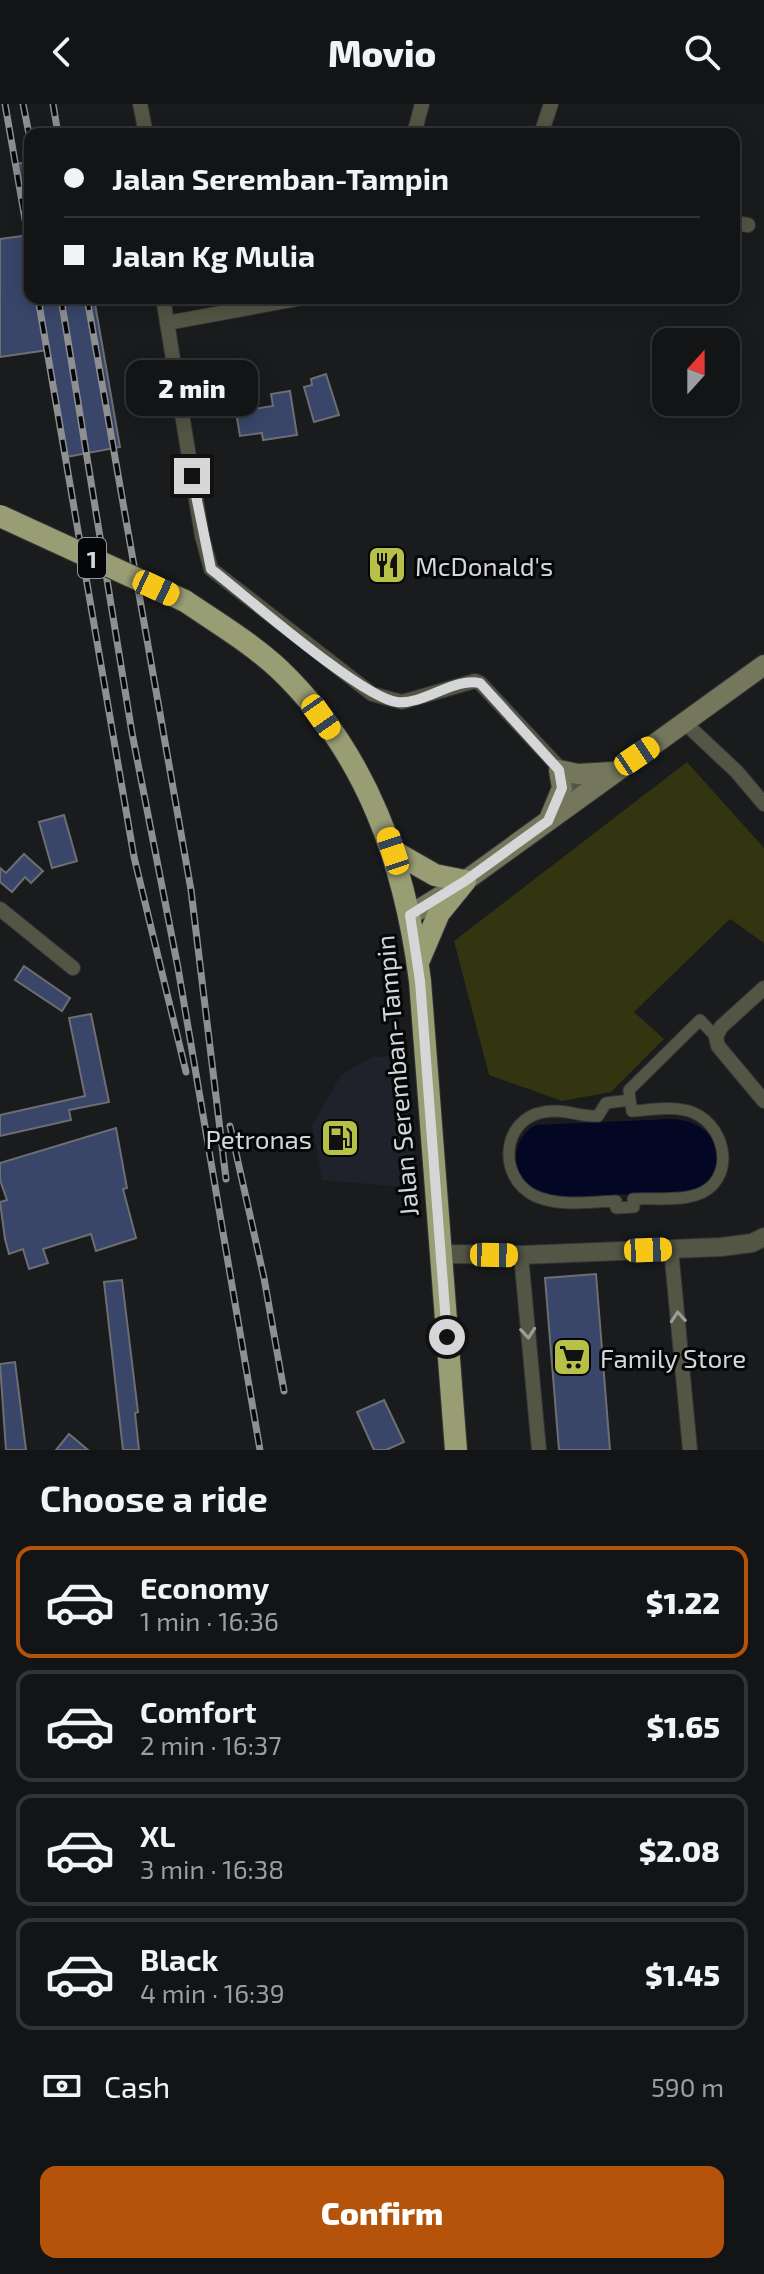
<!DOCTYPE html>
<meta charset="utf-8">
<style>
:root{--surface:#131416;--page:#202123;--text:#f1f3f6;--muted:#9d9ea1;--line:#323335;--accent:#b45309}
body{margin:0;font-family:"Exo 2",sans-serif;background:var(--page);color:var(--text);height:100vh;display:flex;flex-direction:column;font-size:30px;white-space:nowrap}
*{box-sizing:border-box;margin:0}
p{font-size:26px;color:var(--muted)}
.icon{flex:none;width:44px;height:44px;fill:none;stroke:currentColor;stroke-width:2;stroke-linecap:round;stroke-linejoin:round}
.map{position:relative;height:1346px;overflow:hidden}
.side{display:flex;flex-direction:column;background:var(--surface);flex:1}
.side>*{flex:none}
.guide{position:absolute;left:24px;top:24px;width:716px;height:176px;border-radius:16px;box-shadow:0 4px 20px #0003,0 0 0 2px var(--line);display:grid;align-content:center;height:176px;padding:0 40px;background:var(--surface)}
.needle{width:52px;rotate:21deg}
.fabs{position:absolute;left:652px;top:224px;display:grid;gap:16px}
.fabs a{display:grid;place-items:center;width:88px;height:88px;border-radius:16px;background:var(--surface);box-shadow:0 4px 20px #0003,0 0 0 2px var(--line);font-size:40px}
.end{position:absolute;width:36px;height:36px;margin:-18px;border:10px solid #d5d6d8;background:#111;box-shadow:0 0 0 4px #111}
.from{border-radius:50%}
.bubble{position:absolute;height:56px;border-radius:16px;background:var(--surface);box-shadow:0 4px 20px #0003,0 0 0 2px var(--line);font-size:26px;font-weight:800;line-height:56px;text-align:center}
.car{position:absolute;width:24px;height:48px;margin:-24px -12px;border-radius:10px;box-shadow:0 0 6px 2px #0007;background:linear-gradient(#f5c518 24%,#345 0 40%,#f5c518 0 76%,#345 0 86%,#f5c518 0)}
.guide b{display:flex;align-items:center;gap:28px;height:76px;font-size:30px}
.guide b+b{border-top:2px solid var(--line)}
.guide i{width:20px;height:20px;background:var(--text)}
ul{padding:0;list-style:none}
li{display:flex;align-items:center;gap:24px;height:112px;margin:0 16px 12px;padding:0 24px;border:4px solid var(--line);border-radius:16px}
li div{flex:1}
li b{display:block;font-size:30px}
li em{font-style:normal;font-weight:800}
li.current{border-color:var(--accent)}
li>.icon{width:72px;height:72px;stroke-width:1.5}
h2{padding:0 40px;font-size:36px;line-height:96px}
.pay{display:flex;align-items:center;gap:20px;height:88px;padding:0 40px;font-size:30px}
.pay p{margin-inline-start:auto}
.cta{display:flex;gap:16px;margin-top:auto;padding:16px 40px}
.cta a{flex:1;height:92px;border-radius:16px;background:var(--accent);color:#fff;font-size:32px;font-weight:800;line-height:92px;text-align:center}
header{display:flex;justify-content:space-between;align-items:center;height:104px;padding:0 40px;background:var(--surface);font-size:36px;font-weight:800}
.map>svg:first-child{display:block}
</style>
<header><svg class="icon" aria-label="back" viewBox="0 0 24 24"><path d="M15 5l-7 7 7 7"/></svg>Movio<svg class="icon" aria-label="search" viewBox="0 0 24 24"><circle cx="10" cy="10" r="6"/><path d="M15 15l6 6"/></svg></header>
<div class="map">
<svg width="764" height="1346" viewBox="0 0 764 1346">
<rect width="100%" height="100%" fill="#191b1d"/>
<path fill="#1f222a" d="M395,952l2,35 6,21 10,6 3,70 -94,-8 -10,-55 29,-50 31,-18z"/>
<path fill="#323510" d="M687,658l77,86v95l-34,-24 -96,93 30,27 -53,53 -49,9 -73,-26 -35,-134z"/>
<path fill="#030724" d="M671,1015c47,1 67,49 22,73l-140,5 -14,-2 -21,-18c-5,-21 -2,-41 18,-52z"/>
<g fill="#394669" stroke="#6c6e71" stroke-width="2">
<path d="M30,57v46l-6,1 -7,-44z"/>
<path d="M30,131v63h64l26,149 -54,10 -18,-107 -48,7v-118z"/>
<path d="M326,270l13,41 -25,7 -10,-35 8,-2 -1,-6z"/>
<path d="M290,287l7,44 -34,5 -1,-7 -22,3 -4,-24 37,-6 -2,-12z"/>
<path d="M64,711l13,46 -25,7 -13,-46z"/>
<path d="M24,750l19,17 -12,12 -6,-6 -13,15 -12,-10v-14l6,5z"/>
<path d="M24,862l46,32 -8,13 -47,-31z"/>
<path d="M91,910l18,88 -40,8 2,10 -71,16v-21l85,-19 -16,-78z"/>
<path d="M116,1024l11,60 -4,1 13,49 -40,13 -5,-17 -48,15 5,14 -19,6 -6,-20 -14,5 -4,-15 -5,-37 7,-2 -7,-20v-17z"/>
<path d="M596,1170l14,176h-51l-14,-172z"/>
<path d="M122,1176l16,132 -3,1 4,37h-16l-19,-168z"/>
<path d="M15,1258l11,88h-20l-6,-86z"/>
<path d="M384,1296l20,42 -18,8h-12l-17,-38z"/>
<path d="M69,1330l19,16h-32z"/>
</g>
<g fill="none" stroke-linecap="round" stroke-linejoin="round">
<g stroke="#333537" stroke-width="13">
<path id="pedestrian" d="M630,996l2,11c20,-1 43,-6 62,2 34,15 42,69 2,82 -18,6 -44,3 -63,4l1,8 -18,1v-7c-26,1 -57,6 -81,-5 -38,-18 -34,-77 9,-84 21,-4 35,5 54,4l8,-13 24,-3 -1,-10 71,-70 16,17"/>
</g>
<g stroke="#333537" stroke-width="16">
<g id="minor">
<path d="M140,0l6,30"/>
<path d="M414,30l8,-30"/>
<path d="M541,30l10,-30"/>
<path d="M734,119l14,2"/>
<path d="M163,194l39,238 9,33 161,125 30,8 73,-21 5,2 104,111"/>
<path d="M167,219l135,-25"/>
<path d="M685,619l52,49 27,32"/>
<path d="M0,805l73,59"/>
<path d="M764,884l-43,39 -5,10 2,9 46,55"/>
<path d="M671,1145l19,201"/>
<path d="M521,1151l18,195"/>
</g>
</g>
<g stroke="#333537" stroke-width="20">
<path id="tertiary" d="M440,1150l81,1 200,-8 31,-4 12,-6"/>
</g>
<g stroke="#333537" stroke-width="22">
<g id="secondary">
<path d="M550,713l12,-29 -3,-18 19,4 34,-2"/>
<path d="M410,811l55,-34 299,-216"/>
</g>
</g>
<g stroke="#333537" stroke-width="24">
<g id="trunk">
<path d="M185,497c31,21 66,42 94,68 88,84 126,195 141,312l36,469"/>
<path d="M393,747l42,24 30,6 -26,32 -20,47"/>
</g>
</g>
<use href="#pedestrian" stroke="#535644" stroke-width="11"/>
<use href="#minor" stroke="#535644" stroke-width="14"/>
<use href="#tertiary" stroke="#535644" stroke-width="18"/>
<use href="#secondary" stroke="#74775b" stroke-width="20"/>
<use href="#trunk" stroke="#989d74" stroke-width="22"/>
<g stroke="#8e8f91" stroke-width="7">
<g id="rail">
<path d="M5,0l25,144"/>
<path d="M23,0l7,35"/>
<path d="M53,0l5,30"/>
<path d="M38,194l96,559 52,215"/>
<path d="M61,194l71,435 46,235 82,482"/>
<path d="M87,194l104,592 35,289"/>
<path d="M230,1022l34,152 20,113"/>
</g>
</g>
<use href="#rail" stroke="#050607" stroke-width="4" stroke-dasharray="12" stroke-linecap="butt"/>
<g stroke="#333537" stroke-width="24" stroke-linecap="butt">
<path id="trunk-bridge" d="M0,412l185,85"/>
</g>
<use href="#trunk-bridge" stroke="#989d74" stroke-width="22"/>
</g>
<defs><path id="oneway-chevron" d="M-2-3.5L2.5 0L-2 3.5" fill="none" stroke-width="1.6" stroke-linecap="round" stroke-linejoin="round" transform="scale(2)"/></defs>
<g stroke="#9a9c95">
<use href="#oneway-chevron" transform="translate(678 1213) rotate(-95)"/>
<use href="#oneway-chevron" transform="translate(528 1229) rotate(85)"/>
</g>
<g fill="none" stroke-linecap="round" stroke-linejoin="round">
<path stroke="#d5d6d8" stroke-width="10" d="M192,372l19,93c35,27 151,129 186,133 27,3 57,-25 83,-19l79,87 3,18 -14,33 -83,60 -55,34 10,66 27,356"/>
</g>
<defs>
<g id="restaurant-square" transform="scale(2)"><rect x="-9" y="-9" width="18" height="18" rx="4" fill="#b8c147" stroke="#050607"/><path d="M-5-6h1v4h1v-4h1v4h1v-4h1v5L-1.5 .5V6h-2V.5L-5-1ZM5-6V6H3V1.5H1.5Q1.5-4 5-6Z" fill="#111"/></g>
<g id="fuel-square" transform="scale(2)"><rect x="-9" y="-9" width="18" height="18" rx="4" fill="#b8c147" stroke="#050607"/><path d="M-5.5-6h7V0h2V4h1.3V-2.5L3-4.5l.8-.8L6-3V5H2.5V1h-1V6h-7ZM-4.2-4.7v3.2H.2V-4.7Z" fill="#111"/></g>
<g id="supermarket-square" transform="scale(2)"><rect x="-9" y="-9" width="18" height="18" rx="4" fill="#b8c147" stroke="#050607"/><path d="M-6-5.5h2.5l.6 2H6L4.5 2H-2.5L-4.4-4H-6ZM-1.5 3.2a1.3 1.3 0 1 0 .1 0ZM3 3.2a1.3 1.3 0 1 0 .1 0Z" fill="#111"/></g>
</defs>
<g fill-rule="evenodd">
<use href="#restaurant-square" x="387" y="461"/>
<use href="#fuel-square" x="340" y="1034"/>
<use href="#supermarket-square" x="572" y="1253"/>
</g>
<g text-anchor="middle" dominant-baseline="central" stroke-width="6" stroke-linejoin="round" paint-order="stroke">
<rect fill="#050607" stroke="#979899" stroke-width="2" x="78" y="434" width="28" height="40" rx="6"/>
<g font-size="24" font-weight="bold" fill="#d5d6d8">
<text x="92" y="454">1</text>
</g>
<g font-size="26" fill="#d5d6d8" stroke="#050607" text-anchor="start">
<text x="415" y="461">McDonald's</text>
<text x="312" y="1034" text-anchor="end">Petronas</text>
<text x="600" y="1253">Family Store</text>
</g>
<g font-size="26" fill="#d5d6d8" stroke="#050607">
<text transform="translate(396 972) rotate(-95)">Jalan Seremban-Tampin</text>
</g>
</g>
</svg>
<div class="fabs">
<a><svg class="needle" viewBox="-14 -14 28 28"><path d="M0-13l5 13h-10z" fill="#e53935"/><path d="M0 13l5-13h-10z" fill="#9d9ea1"/></svg></a>
</div>
<i class="end from" style="left:447px;top:1233px"></i>
<i class="end" style="left:192px;top:372px"></i>
<div class="bubble" style="left:126px;top:256px;width:132px">2 min</div>
<i class="car" style="left:156px;top:484px;rotate:115deg"></i>
<i class="car" style="left:321px;top:613px;rotate:145deg"></i>
<i class="car" style="left:637px;top:652px;rotate:56deg"></i>
<i class="car" style="left:393px;top:747px;rotate:342deg"></i>
<i class="car" style="left:648px;top:1146px;rotate:88deg"></i>
<i class="car" style="left:494px;top:1151px;rotate:91deg"></i>
<div class="guide">
<b><i class="from"></i>Jalan Seremban-Tampin</b>
<b><i></i>Jalan Kg Mulia</b>
</div>
</div>
<section class="side">
<h2>Choose a ride</h2>
<ul>
<li class="current"><svg class="icon" aria-label="car" viewBox="0 0 24 24"><path d="M5 17H2v-5l4-1 3-4h7l3 4 3 1v5h-3M9 17h6M6 11h13"/><circle cx="7" cy="17" r="2"/><circle cx="17" cy="17" r="2"/></svg><div><b>Economy</b><p>1 min · 16:36</p></div><em>$1.22</em></li>
<li><svg class="icon" aria-label="car" viewBox="0 0 24 24"><path d="M5 17H2v-5l4-1 3-4h7l3 4 3 1v5h-3M9 17h6M6 11h13"/><circle cx="7" cy="17" r="2"/><circle cx="17" cy="17" r="2"/></svg><div><b>Comfort</b><p>2 min · 16:37</p></div><em>$1.65</em></li>
<li><svg class="icon" aria-label="car" viewBox="0 0 24 24"><path d="M5 17H2v-5l4-1 3-4h7l3 4 3 1v5h-3M9 17h6M6 11h13"/><circle cx="7" cy="17" r="2"/><circle cx="17" cy="17" r="2"/></svg><div><b>XL</b><p>3 min · 16:38</p></div><em>$2.08</em></li>
<li><svg class="icon" aria-label="car" viewBox="0 0 24 24"><path d="M5 17H2v-5l4-1 3-4h7l3 4 3 1v5h-3M9 17h6M6 11h13"/><circle cx="7" cy="17" r="2"/><circle cx="17" cy="17" r="2"/></svg><div><b>Black</b><p>4 min · 16:39</p></div><em>$1.45</em></li>
</ul>
<div class="pay"><svg class="icon" aria-label="cash" viewBox="0 0 24 24"><path d="M3 7h18v10H3z"/><circle cx="12" cy="12" r="2"/></svg>Cash<p>590 m</p></div>
<div class="cta"><a>Confirm</a></div>
</section>
